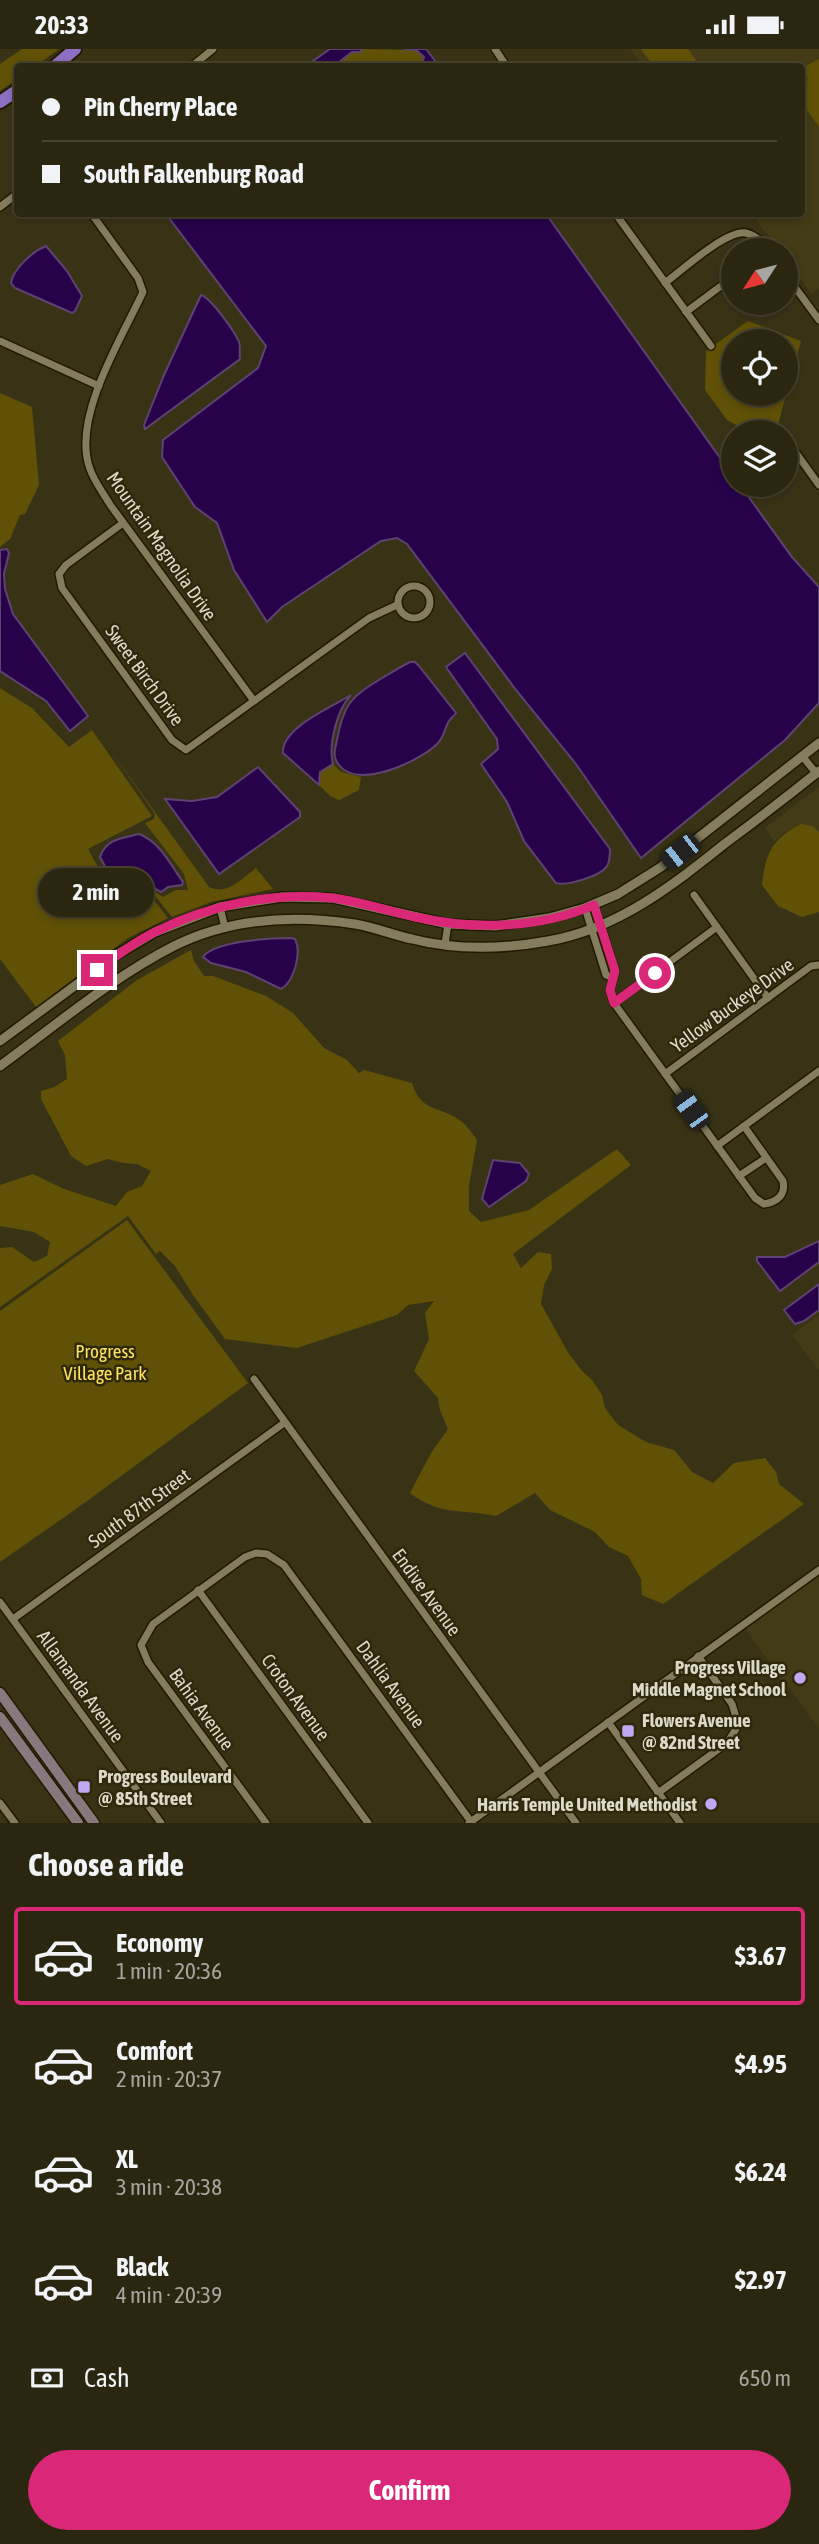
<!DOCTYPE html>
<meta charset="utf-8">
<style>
:root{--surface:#2b2610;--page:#37321e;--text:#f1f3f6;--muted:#a6a59f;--line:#474330;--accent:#db2777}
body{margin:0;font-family:"Asap Condensed",sans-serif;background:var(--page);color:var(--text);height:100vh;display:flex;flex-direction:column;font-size:26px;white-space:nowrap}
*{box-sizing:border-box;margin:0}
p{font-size:23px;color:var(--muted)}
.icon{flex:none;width:38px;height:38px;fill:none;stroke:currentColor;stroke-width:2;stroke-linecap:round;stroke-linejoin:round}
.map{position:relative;height:1774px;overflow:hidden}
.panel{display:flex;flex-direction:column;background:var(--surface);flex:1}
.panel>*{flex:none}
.banner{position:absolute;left:14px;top:14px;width:791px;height:154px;border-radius:7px;box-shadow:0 4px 10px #0003,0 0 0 2px var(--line);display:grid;align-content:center;height:154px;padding:0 28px;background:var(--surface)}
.needle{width:46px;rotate:234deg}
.controls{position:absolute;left:721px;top:189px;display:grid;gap:14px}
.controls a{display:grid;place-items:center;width:77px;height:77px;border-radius:50%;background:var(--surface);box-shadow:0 4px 10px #0003,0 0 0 2px var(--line);font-size:35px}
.end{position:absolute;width:32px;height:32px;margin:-16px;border:9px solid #db2777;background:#fff;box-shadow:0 0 0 4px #fff}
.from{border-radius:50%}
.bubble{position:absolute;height:49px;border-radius:24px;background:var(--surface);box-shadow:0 4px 10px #0003,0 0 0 2px var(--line);font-size:23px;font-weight:700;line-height:49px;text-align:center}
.car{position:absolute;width:21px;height:42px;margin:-21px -10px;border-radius:9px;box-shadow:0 0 5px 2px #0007;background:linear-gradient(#222 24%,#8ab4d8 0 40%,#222 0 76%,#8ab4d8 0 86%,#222 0)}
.banner b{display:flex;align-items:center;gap:24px;height:66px;font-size:26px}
.banner b+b{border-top:2px solid var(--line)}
.banner i{width:18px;height:18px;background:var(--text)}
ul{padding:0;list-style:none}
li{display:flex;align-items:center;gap:21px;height:98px;margin:0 14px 10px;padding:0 14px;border:4px solid transparent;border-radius:7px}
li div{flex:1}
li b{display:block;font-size:26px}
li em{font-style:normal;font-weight:700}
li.current{border-color:var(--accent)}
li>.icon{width:63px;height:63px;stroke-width:1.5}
h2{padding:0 28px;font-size:32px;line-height:84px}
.pay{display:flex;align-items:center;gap:18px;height:77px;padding:0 28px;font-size:26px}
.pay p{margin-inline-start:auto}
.action{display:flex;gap:14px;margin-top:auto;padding:14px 28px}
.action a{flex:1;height:80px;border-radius:42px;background:var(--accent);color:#fff;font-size:28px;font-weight:700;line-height:80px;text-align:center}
.status{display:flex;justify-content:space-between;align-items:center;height:49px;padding:0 35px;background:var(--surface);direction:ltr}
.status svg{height:19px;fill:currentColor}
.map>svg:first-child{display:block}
</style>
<div class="status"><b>20:33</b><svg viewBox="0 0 49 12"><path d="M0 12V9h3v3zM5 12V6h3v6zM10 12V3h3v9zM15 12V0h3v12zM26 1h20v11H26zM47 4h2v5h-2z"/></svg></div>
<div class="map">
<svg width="819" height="1774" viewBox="0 0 819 1774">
<rect width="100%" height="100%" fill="#393316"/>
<g fill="#433b16">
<path d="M630,0h189v240l-8,5 -25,-35v-9h-7l-27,-36 50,-1v-146l-159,-1z"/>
<path d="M819,738v45l-4,-5 -31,5 -9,10 -10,-14z"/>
<path d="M819,1266v55l-27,-35z"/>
<path d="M819,1522v158l-76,-103z"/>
</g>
<g fill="#605106" fill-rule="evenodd">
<path d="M22,0h37l-23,17 -18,1 -1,12 -17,12v-27z"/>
<path d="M362,0l54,1 8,7v4l-7,5 -83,1 18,-15h8z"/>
<path d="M641,0h47l12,17h-47z"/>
<path d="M819,10v68l-17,-24v-9l3,-1 3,-16 -4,-2 2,-9z"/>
<path d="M748,272l53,20 -25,91h-27l-22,-12 -22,-30 1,-39zM733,292h53v53h-53z"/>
<path d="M0,344l32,14 7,78 -14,29 -5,1 -10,24 -10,8z"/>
<path d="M0,639l32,20 37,39 23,-17 60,86 -64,33 18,33 32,-2 30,38 -40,20 -92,69 -36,-48z"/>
<path d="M106,695l103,143c18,9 34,-9 47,-19l17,21 -62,13 -39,15 -24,-30 15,10 13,-7h12l-4,-16 -39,-51 9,-4 1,-5z"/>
<path d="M333,715l8,8 20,5 -2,13 -20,10 -9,-4 -11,-11 1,-13z"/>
<path d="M801,775l12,2 6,6v80l-17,5 -24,-11 -16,-21c3,-31 10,-46 39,-61z"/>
<path d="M191,901l3,11 10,15h9l53,20 27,17 31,35 23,12 12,13 5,-3 48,13c8,28 26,23 46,36 7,4 14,14 19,21l-8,46v25l12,11 48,-12 88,-61 14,16 -118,89 8,14 17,-16 13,2 1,15 -8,16 -3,19 28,50 13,17 11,10 9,14 3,13 13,17 28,17 28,8 18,22 21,11 21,-20 31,-5 11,14 3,12 25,20 -141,100 -21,-9 -1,-16 -13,-23 -19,-9 -14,-15 -45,-22 -15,-17 -39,23c-36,-8 -54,1 -86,-23l21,-40 17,-24 -8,-19 -2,-12 -24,-27 15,-32 -4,-26 9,-12 -26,4 -11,10 -100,33 -72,-9 -32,-44 -18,-29 -15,-15 -4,3 -28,-38 -128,91v-59l12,-1 22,15 13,-6 3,-14 -16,-10 -34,-6v-41l33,-11 31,15 52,17 11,-14 15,-6 9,-15 -14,-7 -14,-1 -15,-4 -22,7 -15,-10 -30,-57v-8l13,-4 13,-8 -2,-24 -7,-14 79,-61z"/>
<path d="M127,1171l121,163 -172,126 -76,53v-251z"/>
</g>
<g fill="#27024b" stroke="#5e4271" stroke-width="2">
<path d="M330,0h32l-2,3h-8l-18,14h-28z"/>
<path d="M404,0h22l13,17h-22l5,-2 2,-7 -8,-7z"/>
<path d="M166,165h380l187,262v9h7l52,72 27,30v116l-34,37 -144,118 -65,-94 -60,-74 -109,-146 -10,-6 -16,3 -99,66 -15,15 -33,-52 -17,-47 -22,-16 -33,-50 1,-17 95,-72 8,-22z"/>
<path d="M46,197l21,25 15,25 -7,15 -3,2 -57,-25 -4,-5c2,-14 22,-32 35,-37z"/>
<path d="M201,246c10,3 34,37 38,47 2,5 0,12 1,17l-95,70 -1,-4 20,-50z"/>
<path d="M7,500l2,4 -5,21 1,15 8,25 75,102 -18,15 -24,-30 -46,-30v-121z"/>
<path d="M465,604l145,196c0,6 0,12 -3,17 -6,10 -40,20 -51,17l-32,-42 -17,-39 -26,-38 17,-15 -1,-10 -51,-72z"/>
<path d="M410,613h5l4,4 37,47c-2,3 -5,5 -7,8 -5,8 -4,15 -12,23 -17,17 -78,46 -98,21 -7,-8 -4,-16 -2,-25 7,-37 14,-43 45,-62 9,-5 18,-11 28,-16z"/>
<path d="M351,646c-14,14 -23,51 -18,69l-13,8 -1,13 -36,-32c-2,-25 49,-46 68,-58z"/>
<path d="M258,718l42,45v5l-81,57 -54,-75 27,2 25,-4z"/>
<path d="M139,785c21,8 31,30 44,48l-1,3 -14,2 -7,5c-15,-8 -21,-18 -40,-13l-13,-7 -8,-15c6,-18 22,-19 39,-23z"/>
<path d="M291,889l4,1c7,13 -1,43 -14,50l-35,-17 -35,-9 -8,-6c11,-16 68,-19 88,-19z"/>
<path d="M493,1111l27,3 9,11 -3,7 -37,26 -7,-8z"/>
<path d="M819,1192v21l-39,29 -23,-30v-4h28z"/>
<path d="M819,1235v26l-15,11 -9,3 -11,-14z"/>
</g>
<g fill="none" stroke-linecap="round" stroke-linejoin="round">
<g stroke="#211a00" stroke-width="10">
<g id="minor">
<path d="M495,0l12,18"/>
<path d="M191,18l22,-18"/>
<path d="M0,158l18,-14"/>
<path d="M91,164l47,65 5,14c-21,45 -65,116 -56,166 3,18 15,33 24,48l143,195"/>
<path d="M615,164l96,133"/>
<path d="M786,226l33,45"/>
<path d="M665,234c16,-12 62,-54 81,-50 9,2 17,10 22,17"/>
<path d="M686,263l47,-35"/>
<path d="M0,292l99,45"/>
<path d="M786,390l33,46"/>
<path d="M123,474l-57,42 -7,9 3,14 110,152 14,10 183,-132 28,-13"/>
<circle cx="414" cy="553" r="16"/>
<path d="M803,708l13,16"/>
<path d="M694,846l74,103"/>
<path d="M594,856l21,66 -5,19 4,13 141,195 9,6c13,-2 22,-9 19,-23l-39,-55"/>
<path d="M220,858l5,21"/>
<path d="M585,859l21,67 5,2"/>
<path d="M445,895l3,-20"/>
<path d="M614,954l103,-76"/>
<path d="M665,1025l146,-108 8,-1"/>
<path d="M717,1097l102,-75"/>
<path d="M739,1127l27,-18"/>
<path d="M254,1330l322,444"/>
<path d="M198,1541l170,233"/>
<path d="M0,1553l161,221"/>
<path d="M13,1570l271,-196"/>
<path d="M608,1673l72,101"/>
<path d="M658,1744l69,-50 9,-14 1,-9 -5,-16 -34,-48"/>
<path d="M0,1754l15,20"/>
<path d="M266,1774l-118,-161 -7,-17 12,-21 92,-67 11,-4 11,1 17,11 188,258"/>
<path d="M469,1774l350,-253"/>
</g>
</g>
<g stroke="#211a00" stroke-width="12">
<g id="tertiary">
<path d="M0,992l118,-87 37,-22 65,-25 62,-10 51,1 115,26 47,2 54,-8 36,-10 33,-14 43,-27 158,-124"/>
<path d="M0,1017c56,-41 113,-89 174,-120 56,-28 121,-31 181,-22 19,3 38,11 57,15 43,11 92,10 136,2 70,-12 125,-56 179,-99 31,-23 62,-47 92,-71"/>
</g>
</g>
<g stroke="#211a00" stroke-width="13">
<g id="secondary">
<path d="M0,1644l94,130"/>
<path d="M0,1668l78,106"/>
</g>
</g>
<g stroke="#211a00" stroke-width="16">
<g id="motorway">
<path d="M54,18l21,-18"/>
<path d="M0,53l18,-12"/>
</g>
</g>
<use href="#minor" stroke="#837c5d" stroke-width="7"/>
<use href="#tertiary" stroke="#837c5d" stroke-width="9"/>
<use href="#secondary" stroke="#86787c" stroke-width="10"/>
<use href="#motorway" stroke="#8e6fc3" stroke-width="12"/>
</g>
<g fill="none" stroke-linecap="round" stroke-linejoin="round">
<path stroke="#db2777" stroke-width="9" d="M97,921c18,-13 37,-28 58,-38 54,-27 116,-40 177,-34 27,3 56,13 83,19 58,13 124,12 179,-12l21,66 -5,19 4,13 41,-30"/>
</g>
<g fill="#c1a8f3" stroke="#2f290c" stroke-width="2.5">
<circle cx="800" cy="1629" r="7"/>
<rect x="621" y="1675" width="14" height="14" rx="3.5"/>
<rect x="77" y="1731" width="14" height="14" rx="3.5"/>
<circle cx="711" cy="1755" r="7"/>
</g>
<g text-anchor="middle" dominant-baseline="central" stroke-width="5" stroke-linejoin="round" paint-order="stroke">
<g font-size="19" fill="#ddd9c9" stroke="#2f290c">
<text transform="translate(162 497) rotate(55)">Mountain Magnolia Drive</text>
<text transform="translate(145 626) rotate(54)">Sweet Birch Drive</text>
<text transform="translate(732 956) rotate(-36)">Yellow Buckeye Drive</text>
<text transform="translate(139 1459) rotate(-36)">South 87th Street</text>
<text transform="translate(427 1543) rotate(54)">Endive Avenue</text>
<text transform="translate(391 1635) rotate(54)">Dahlia Avenue</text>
<text transform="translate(81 1637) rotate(54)">Allamanda Avenue</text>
<text transform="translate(296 1648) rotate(54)">Croton Avenue</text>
<text transform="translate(202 1660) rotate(54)">Bahia Avenue</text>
</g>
<g font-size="19" fill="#ffe262" stroke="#2f290c">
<text x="105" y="1302">Progress<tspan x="105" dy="22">Village Park</tspan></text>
</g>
<g font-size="19" font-weight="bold" fill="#ddd9c9" stroke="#2f290c" text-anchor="end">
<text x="786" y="1618">Progress Village<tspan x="786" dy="22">Middle Magnet School</tspan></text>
<text x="642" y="1671" text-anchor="start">Flowers Avenue<tspan x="642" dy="22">@ 82nd Street</tspan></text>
<text x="98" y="1727" text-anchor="start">Progress Boulevard<tspan x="98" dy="22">@ 85th Street</tspan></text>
<text x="697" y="1755">Harris Temple United Methodist</text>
</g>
</g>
</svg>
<div class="controls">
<a><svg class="needle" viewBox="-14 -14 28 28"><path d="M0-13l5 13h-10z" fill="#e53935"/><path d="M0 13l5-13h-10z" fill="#a6a59f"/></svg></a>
<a><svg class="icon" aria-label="locate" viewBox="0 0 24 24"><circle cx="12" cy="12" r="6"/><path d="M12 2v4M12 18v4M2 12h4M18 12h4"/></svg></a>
<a><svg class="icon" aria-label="layers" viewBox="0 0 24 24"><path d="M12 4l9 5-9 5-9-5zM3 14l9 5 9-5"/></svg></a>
</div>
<i class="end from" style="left:655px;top:924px"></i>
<i class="end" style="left:97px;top:921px"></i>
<div class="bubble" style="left:38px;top:819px;width:116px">2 min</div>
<i class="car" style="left:680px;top:803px;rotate:232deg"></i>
<i class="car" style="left:691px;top:1061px;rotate:324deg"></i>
<div class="banner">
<b><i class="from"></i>Pin Cherry Place</b>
<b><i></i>South Falkenburg Road</b>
</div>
</div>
<section class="panel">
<h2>Choose a ride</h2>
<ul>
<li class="current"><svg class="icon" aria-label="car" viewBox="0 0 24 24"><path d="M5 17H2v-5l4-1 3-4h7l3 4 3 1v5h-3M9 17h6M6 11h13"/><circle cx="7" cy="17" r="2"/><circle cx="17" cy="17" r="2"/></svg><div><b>Economy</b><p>1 min · 20:36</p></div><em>$3.67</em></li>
<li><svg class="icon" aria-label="car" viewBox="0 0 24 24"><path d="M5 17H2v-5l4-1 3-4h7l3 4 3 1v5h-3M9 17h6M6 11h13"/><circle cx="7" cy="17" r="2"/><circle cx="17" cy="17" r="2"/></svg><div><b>Comfort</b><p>2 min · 20:37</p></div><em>$4.95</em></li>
<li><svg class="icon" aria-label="car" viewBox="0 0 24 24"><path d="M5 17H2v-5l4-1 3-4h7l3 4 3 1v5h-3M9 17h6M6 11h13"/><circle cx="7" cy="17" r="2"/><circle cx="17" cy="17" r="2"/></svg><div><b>XL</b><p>3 min · 20:38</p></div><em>$6.24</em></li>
<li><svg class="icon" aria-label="car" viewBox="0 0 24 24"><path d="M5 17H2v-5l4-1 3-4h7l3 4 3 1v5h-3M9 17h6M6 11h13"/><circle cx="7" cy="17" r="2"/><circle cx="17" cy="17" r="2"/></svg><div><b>Black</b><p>4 min · 20:39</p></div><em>$2.97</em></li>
</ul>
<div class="pay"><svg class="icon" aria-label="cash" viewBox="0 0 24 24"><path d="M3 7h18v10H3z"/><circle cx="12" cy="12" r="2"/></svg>Cash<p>650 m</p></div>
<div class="action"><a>Confirm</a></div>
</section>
